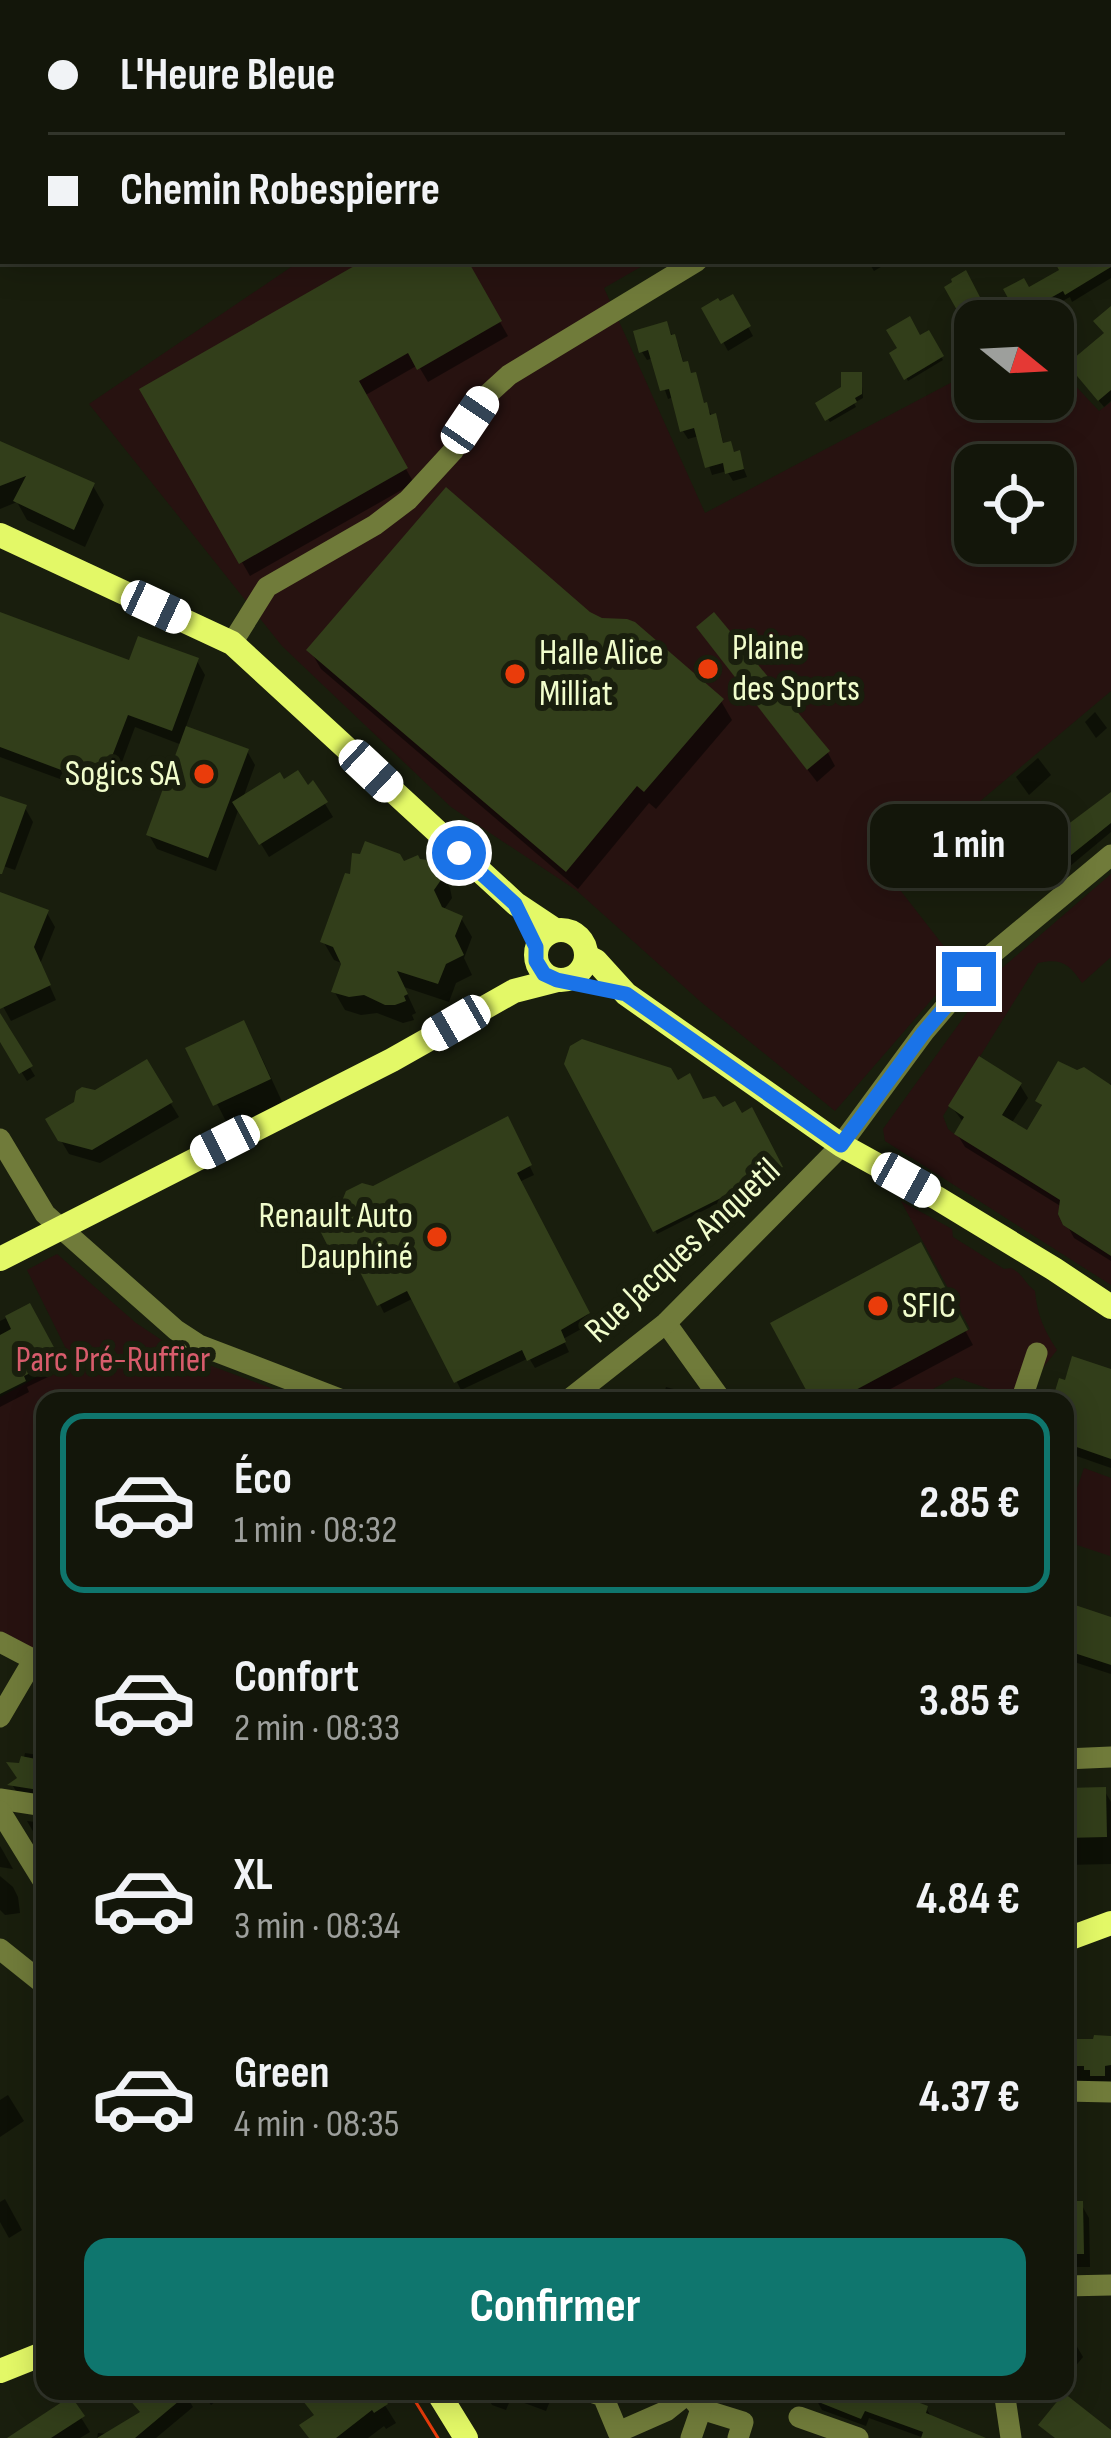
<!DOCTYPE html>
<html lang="fr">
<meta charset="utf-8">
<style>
:root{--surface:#13160a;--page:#1c1f13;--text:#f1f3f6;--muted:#9d9f9c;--line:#32352b;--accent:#0f766e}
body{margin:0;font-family:"Sofia Sans Condensed",sans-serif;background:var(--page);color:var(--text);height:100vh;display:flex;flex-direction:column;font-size:45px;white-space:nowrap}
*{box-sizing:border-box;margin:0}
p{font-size:39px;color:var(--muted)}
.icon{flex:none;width:66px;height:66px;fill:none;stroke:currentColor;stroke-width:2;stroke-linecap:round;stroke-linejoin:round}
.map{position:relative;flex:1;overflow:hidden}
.drawer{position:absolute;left:36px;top:1392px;width:1038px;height:1008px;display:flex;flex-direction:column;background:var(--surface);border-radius:24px;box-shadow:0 6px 30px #0003,0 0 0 3px var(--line)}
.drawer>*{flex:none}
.banner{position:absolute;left:0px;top:0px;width:1113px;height:264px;box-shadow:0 6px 30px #0003,0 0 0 3px var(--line);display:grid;align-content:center;height:264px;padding:0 48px;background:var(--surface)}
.needle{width:78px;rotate:108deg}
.controls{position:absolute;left:954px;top:300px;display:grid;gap:24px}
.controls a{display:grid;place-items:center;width:120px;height:120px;border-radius:24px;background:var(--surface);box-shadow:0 6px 30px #0003,0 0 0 3px var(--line);font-size:60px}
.end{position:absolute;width:54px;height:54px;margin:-27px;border:15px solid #1a73e8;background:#fff;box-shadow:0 0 0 6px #fff}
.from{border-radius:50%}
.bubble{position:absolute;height:84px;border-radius:24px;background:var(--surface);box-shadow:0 6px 30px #0003,0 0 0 3px var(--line);font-size:39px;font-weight:700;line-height:84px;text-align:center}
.car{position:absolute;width:36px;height:72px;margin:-36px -18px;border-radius:15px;box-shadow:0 0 9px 3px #0007;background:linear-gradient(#fff 24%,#345 0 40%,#fff 0 76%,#345 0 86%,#fff 0)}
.banner b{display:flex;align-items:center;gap:42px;height:114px;font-size:45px}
.banner b+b{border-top:3px solid var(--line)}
.banner i{width:30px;height:30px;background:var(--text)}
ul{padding:21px 0 0;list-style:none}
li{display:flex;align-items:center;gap:36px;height:180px;margin:0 24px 18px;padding:0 24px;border:6px solid transparent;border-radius:24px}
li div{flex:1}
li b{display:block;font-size:45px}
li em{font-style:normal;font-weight:700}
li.on{border-color:var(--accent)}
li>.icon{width:108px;height:108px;stroke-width:1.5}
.action{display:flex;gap:24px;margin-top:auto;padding:24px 48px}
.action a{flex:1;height:138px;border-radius:24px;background:var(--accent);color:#fff;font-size:48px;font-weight:700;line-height:138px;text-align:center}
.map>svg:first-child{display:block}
</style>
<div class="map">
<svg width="1111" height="2438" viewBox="0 0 1111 2438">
<rect width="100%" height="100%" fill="#191e0d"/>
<g fill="#271210" fill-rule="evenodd">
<path d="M366,0h587l2,3h-586z"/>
<path d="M300,261h351l-47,27 101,225 270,-143v29h78v-37l46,49 12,-9v289l-221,186 70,90 -125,144 -134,-109 -125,-112 -125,-83 -169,-161 -193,-242zM975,465h78v78h-78z"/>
<path d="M1111,874v83l-29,26c-13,-19 -20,-25 -44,-20l-95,153 5,13 5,4 110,68 -5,13 5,11 48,31v29l-226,-144 -2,-12 112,-155z"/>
<path d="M901,1201l51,28 1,8 51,32 7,-1c12,6 14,16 24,23 2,24 9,39 22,59l-39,49 -63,-22 -44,24h-76l135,-72z"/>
<path d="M57,1254l79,69 51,34 119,44h-261v259l-45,-24v-239l71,-38 -44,-89z"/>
<path d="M1084,1468l27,10 -1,78 -45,-15v-18z"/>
</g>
<g fill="#0007">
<path d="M1004,0h71l-2,3h-68z"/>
<path d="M1111,251v27l-39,24 -2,-5 -45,24 -18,-31 21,1 35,-20 -6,-10h53z"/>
<path d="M359,261h106l43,75 -80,46 -10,-17 -54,31 50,87 -164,93 -107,-186 219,-125z"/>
<path d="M868,261h23l-17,10z"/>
<path d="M965,274l19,35 -19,10 -17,-31z"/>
<path d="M732,298l21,38 -25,15 -23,-42z"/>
<path d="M1111,310v91l-7,6 -28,-34 30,-38z"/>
<path d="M666,325l13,21 5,19 7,8 14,33 14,19 5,21 6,-2 5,10h3l9,23 -14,4 -6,-10 -15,4 -13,-39 -11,3 -5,-8 -9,-34 -6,2 -14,-41 -7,2 -5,-8z"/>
<path d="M928,334l15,26 -35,21 -15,-27z"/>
<path d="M861,375l2,23 -9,5 2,4 -26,15 -11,-18z"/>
<path d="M0,445l93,41 11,19 -19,42 -58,-27 -10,-18 -17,7z"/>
<path d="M588,614l133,87 11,19 -76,89 -7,-6 -71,86 -257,-220 -11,-19z"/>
<path d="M0,615l131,49 66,-3 8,14 -20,54 62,22 8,14 -12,33 40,-15 24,6 6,-5 20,33 -64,40 -30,-49 -23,63 -59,-22 -8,-14 33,-90 -47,-18 -26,70 -109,-40z"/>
<path d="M708,641l120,112 7,13 -18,16z"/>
<path d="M1095,712l12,16 -11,10 -11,-16z"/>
<path d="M1038,758l13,17 -22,20 -13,-18z"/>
<path d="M1111,795v37l-60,50 -7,-9z"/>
<path d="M0,805l25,3 8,14 -18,48 -15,-5z"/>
<path d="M1002,850l12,15 -14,11 -6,-7 -19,16 -9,-10z"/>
<path d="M403,865l36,3 11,20 2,10 -9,13 18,7 11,19 -8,21 8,17 -16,8 -7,19 -45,-15 12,26 -4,2 2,5 -11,3 -26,-10 -16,2 -16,-5 -11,-19 10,-27 -10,-4 -11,-19z"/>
<path d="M0,895l47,18 8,14 -15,37 16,36 -45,21 -11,-20z"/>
<path d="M243,1024l16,28 26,56 -53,25 -43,-84z"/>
<path d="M7,1030l28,46 -8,5 -27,-44z"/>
<path d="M146,1063l33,54 -79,46 -31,-9 -20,-34z"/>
<path d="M567,1063l110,21 25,18 39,16 10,-7 31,60 -125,63z"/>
<path d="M1111,1083v178l-37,-23 -8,-15 -4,-16 -97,-60 -8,-13 7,-11 -13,-17 69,-21 8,13 -17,26 17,10 15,-26 -4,-7 69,-14z"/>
<path d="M507,1120l27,55 -15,7 73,141 -29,16 6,13 -34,16 -6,-10 -68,32 -47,-92 -30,15 -23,-47 -16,7 -28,-55z"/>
<path d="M920,1246l53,99 -105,56h-52z"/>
<path d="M29,1307l30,56 -11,14 -21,10 2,5 -29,15v-86z"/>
<path d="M1111,1372v96l-46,-16v-51h-10z"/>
<path d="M666,1387l11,3 6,11h-35v-3l8,1 1,-7 7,1z"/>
<path d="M1065,1609l46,11v54l-46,-15z"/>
<path d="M25,1753l20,3v47l-24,-3 -8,-14 6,-7z"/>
<path d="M1104,1790l7,12v62l-46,1v-74z"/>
<path d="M27,1821l18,2v28l-11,-18z"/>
<path d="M0,1846l3,5 10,18 -13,-2z"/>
<path d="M0,1876l13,11 5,10 2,16 -15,2 -5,-5z"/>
<path d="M40,1912l5,4v27l-4,-7 3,-3 -4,-8z"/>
<path d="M1111,2039v59l-46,-10v-46h31z"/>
<path d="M8,2095l16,26 -24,16v-37z"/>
<path d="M5,2199l17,31 -13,8 -9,-16v-20z"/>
<path d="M1065,2204h16l8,14 1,49h-25z"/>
<path d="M45,2269v23l-8,-20z"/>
<path d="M1065,2336l11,9 7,12 -18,22z"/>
<path d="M123,2391h60l10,16 -37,31h-59l1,-5 11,1 33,-20z"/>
<path d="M201,2391h28l-18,14z"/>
<path d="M305,2391h71l20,32 -10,6 -2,-3 -16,12h-59l7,-21z"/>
<path d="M485,2391h69l-8,20 -35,-13 -5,12 -14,-5z"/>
<path d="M820,2391h37l21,8 48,9 6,10 46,20h-54l-55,-20 -3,8 -44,-16 -5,-9z"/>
<path d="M70,2400l20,32 -10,6h-67z"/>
</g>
<g fill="#323e1a">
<path d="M363,261h105l34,60 -85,49 -9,-17 -49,28 49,87 -169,96 -100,-175z"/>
<path d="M1054,261h57v6l-46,28 -2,-4 -45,25 -15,-27 21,-11 5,9 30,-17z"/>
<path d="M966,270l15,29 -23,13 -14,-25 8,-5 -1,-3z"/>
<path d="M733,294l18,32 -30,18 -20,-36 17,-10 2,3z"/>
<path d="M1111,306v84l-13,11 -31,-37 37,-31 -11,-12z"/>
<path d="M910,316l10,19 9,-5 15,26 -40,24 -15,-27 8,-5 -11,-18z"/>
<path d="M667,321l4,14 4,-1 8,28 5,-1 3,12 5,-1 8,31 3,-1 3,13 6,-2 7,30 8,-2 3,11 6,-2 4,19 -19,5 -2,-11 -18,5 -11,-40 -14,4 -11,-43 -9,2 -12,-41 -9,3 -6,-22z"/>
<path d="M841,372h21v22l-7,4 2,4 -32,19 -10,-18 26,-16z"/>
<path d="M0,441l95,42 -21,47 -61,-29 13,-25 -26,10z"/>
<path d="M446,487l144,125 12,6 25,1 8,3 89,77 -80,93 -7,-6 -71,86 -260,-222z"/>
<path d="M0,612l129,48 9,-24 61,22 -27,73 -44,-16 -27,70 -101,-38z"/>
<path d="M714,612l116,139 -23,19 -111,-143z"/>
<path d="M186,726l63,23 -41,109 -62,-23z"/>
<path d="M298,770l10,15 5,-5 15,22 -69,43 -27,-43 48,-30 4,7z"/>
<path d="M1111,792v31l-66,53 -9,-11 31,-25 -8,-9z"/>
<path d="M0,796l27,9 -25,69h-2z"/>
<path d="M980,829l18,21 4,-4 12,14 -17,15 -6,-8 -19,16 -11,-11 5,-6 -12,-14z"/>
<path d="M365,841l35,13 4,7 14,-6 2,4 14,2 7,5 2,11 -9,13 8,17 21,9 -8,20 9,19 -18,9 -8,20 -41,-13 11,23 -4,2 2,5 -11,4h-10l-21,-10 -15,2 -18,-5 10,-28 -8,-17 -13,-5 25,-69 5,1 2,-21 8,1z"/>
<path d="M0,892l49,18 -15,37 17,38 -51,24z"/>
<path d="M0,1013l33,53 -14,8 -19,-32z"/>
<path d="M244,1020l27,59 -58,27 -28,-58z"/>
<path d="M582,1039l89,29 7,12 12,-7 13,26 12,-3 8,11 12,-6 7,12 10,-6 31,60 -130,65 -89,-168 6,-18z"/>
<path d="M979,1056l43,27 -20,32 25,15 15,-25 -7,-4 23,-40 19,9 7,-3 27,18v171l-48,-31 -5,-11 2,-14 -106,-66 10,-17 -16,-11z"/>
<path d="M147,1059l26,43 -81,48 -34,-9 -13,-22 29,-17 2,-11 6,-4 13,3z"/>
<path d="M508,1116l24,49 -15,8 73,140 -29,17 5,12 -39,19 -5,-11 -68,33 -47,-92 -30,15 -24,-48 -15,8 -25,-49 29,-16 4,-10 16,-8 11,3z"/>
<path d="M921,1242l47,88 -133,71h-23l-42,-78z"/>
<path d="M30,1303l26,48 -13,16 -19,9 2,5 -26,13v-59l11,-6 -6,-13z"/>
<path d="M1072,1356l39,13v90l-46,-16v-42h-13l7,-23 6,2z"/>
<path d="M1069,1603l42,14v48l-46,-15v-44l3,1z"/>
<path d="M21,1756l15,3 -2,18 11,-7v21l-38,-6 10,-7 -11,-16 13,1z"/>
<path d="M1106,1787l1,50 -42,1v-50z"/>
<path d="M1094,2035l17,1v29l-6,1v10h-15v-6h-6v-4h-8v-27h17z"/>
<path d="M1065,2201h18l1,53h-19z"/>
<path d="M122,2391h69l-56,47h-38l43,-26z"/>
<path d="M307,2391h73l8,13 -14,9 -2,-3 -36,28h-27l-10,-13 15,-10 -11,-14z"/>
<path d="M791,2391h75l11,4 1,-4h10l40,15 -2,7 60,25h-65l2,-6 -58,-21 -4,8z"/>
<path d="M1064,2393l47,37v8h-56l-17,-13z"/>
<path d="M71,2396l14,20 -34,22h-44z"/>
</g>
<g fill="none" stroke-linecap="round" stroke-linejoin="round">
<g stroke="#707b3a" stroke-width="21">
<path d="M1110,8l1,-2"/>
<path d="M1110,107l1,1"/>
<path d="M232,643l35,-56 108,-62 33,-25 45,-49 33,-55 23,-21 188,-114"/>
<path d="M0,1139l45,75 131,116 23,15 146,56"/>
<path d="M666,1323l56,78"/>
<path d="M567,1401l99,-78 171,-173 87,-118 62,-73 125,-104"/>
<path d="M1021,1401l16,-48"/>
<path d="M0,1642l42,22"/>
<path d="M0,1717l34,-58"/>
<path d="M1065,1759l46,-2"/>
<path d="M0,1799l45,7"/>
<path d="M0,1811l45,73"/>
<path d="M0,1949l45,36"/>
<path d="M1065,2091l46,1"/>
<path d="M1065,2286l46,-1"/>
<path d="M588,2391l15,5 15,36 48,-21 25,-20"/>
<path d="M1004,2391l7,47"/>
<path d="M689,2395l12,14 42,13 -5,16"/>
<path d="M799,2417l59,21"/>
<path d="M691,2438l10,-29"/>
</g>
<g stroke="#e3f867" stroke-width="24">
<path d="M0,535l232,108 284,261 39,26"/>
<circle cx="561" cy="955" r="25"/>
<path d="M586,956l10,5 30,33 215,151 96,53 117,71 57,38"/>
<path d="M0,1259l392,-199 122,-69 43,-11"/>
<path d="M1065,1940l46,-17"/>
<path d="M0,2371l45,-18"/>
<path d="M437,2391l29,47"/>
</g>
<path stroke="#ea3c0b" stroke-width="3" d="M409,2391l29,47"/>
</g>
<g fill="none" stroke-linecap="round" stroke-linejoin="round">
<path stroke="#1a73e8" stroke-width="15" d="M459,853l56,51 21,43v14l8,13 13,6 69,14 215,151 83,-113 45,-53"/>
</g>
<g fill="#ea3c0b" stroke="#191e0d" stroke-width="4.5">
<circle cx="708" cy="669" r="12"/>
<circle cx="515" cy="674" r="12"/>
<circle cx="204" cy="774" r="12"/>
<circle cx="437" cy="1237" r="12"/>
<circle cx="878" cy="1306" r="12"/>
</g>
<g text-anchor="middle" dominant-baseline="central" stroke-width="12" stroke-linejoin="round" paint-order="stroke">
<g font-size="36" fill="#f1fdcc" stroke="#191e0d" text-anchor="start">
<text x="732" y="648">Plaine<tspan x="732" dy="41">des Sports</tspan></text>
<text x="539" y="653">Halle Alice<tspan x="539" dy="41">Milliat</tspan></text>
<text x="180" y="774" text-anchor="end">Sogics SA</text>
<text x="413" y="1216" text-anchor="end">Renault Auto<tspan x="413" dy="41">Dauphiné</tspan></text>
<text x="902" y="1306">SFIC</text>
</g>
<g font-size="36" fill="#f1fdcc" stroke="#191e0d">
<text transform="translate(683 1251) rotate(-43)">Rue Jacques Anquetil</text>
</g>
<g font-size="36" fill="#d85c6c" stroke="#191e0d">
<text x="113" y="1360">Parc Pré-Ruffier</text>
</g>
</g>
</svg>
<div class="controls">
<a><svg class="needle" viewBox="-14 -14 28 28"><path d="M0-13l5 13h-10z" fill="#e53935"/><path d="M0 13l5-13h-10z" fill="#9d9f9c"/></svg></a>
<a><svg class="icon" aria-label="locate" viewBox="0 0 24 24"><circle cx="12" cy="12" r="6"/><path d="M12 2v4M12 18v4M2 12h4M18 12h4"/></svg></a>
</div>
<i class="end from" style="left:459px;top:853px"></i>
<i class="end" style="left:969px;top:979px"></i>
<div class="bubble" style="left:870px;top:804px;width:198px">1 min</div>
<i class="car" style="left:470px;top:420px;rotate:34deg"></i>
<i class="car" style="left:156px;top:607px;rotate:115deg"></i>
<i class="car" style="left:371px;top:771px;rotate:133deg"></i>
<i class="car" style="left:456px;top:1023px;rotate:240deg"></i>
<i class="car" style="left:225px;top:1142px;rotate:243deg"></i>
<i class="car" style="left:906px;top:1180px;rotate:119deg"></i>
<div class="banner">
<b><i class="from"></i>L'Heure Bleue</b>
<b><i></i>Chemin Robespierre</b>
</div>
<section class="drawer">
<ul>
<li class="on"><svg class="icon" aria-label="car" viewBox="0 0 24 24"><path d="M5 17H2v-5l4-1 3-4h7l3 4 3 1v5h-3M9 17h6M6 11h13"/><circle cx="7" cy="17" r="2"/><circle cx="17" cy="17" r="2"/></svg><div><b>Éco</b><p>1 min · 08:32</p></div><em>2.85 €</em></li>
<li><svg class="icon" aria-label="car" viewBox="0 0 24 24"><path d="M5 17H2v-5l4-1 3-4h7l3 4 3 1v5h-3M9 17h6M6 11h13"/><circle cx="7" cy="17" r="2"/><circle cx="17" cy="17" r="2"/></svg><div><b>Confort</b><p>2 min · 08:33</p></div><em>3.85 €</em></li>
<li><svg class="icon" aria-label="car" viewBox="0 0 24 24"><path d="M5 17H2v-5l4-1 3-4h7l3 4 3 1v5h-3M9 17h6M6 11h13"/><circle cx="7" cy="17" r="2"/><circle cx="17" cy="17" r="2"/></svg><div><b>XL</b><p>3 min · 08:34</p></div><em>4.84 €</em></li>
<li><svg class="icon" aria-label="car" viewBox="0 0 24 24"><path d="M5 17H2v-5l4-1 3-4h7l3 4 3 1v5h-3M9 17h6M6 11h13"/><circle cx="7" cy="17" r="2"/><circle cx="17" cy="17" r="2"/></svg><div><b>Green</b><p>4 min · 08:35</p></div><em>4.37 €</em></li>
</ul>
<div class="action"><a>Confirmer</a></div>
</section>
</div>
